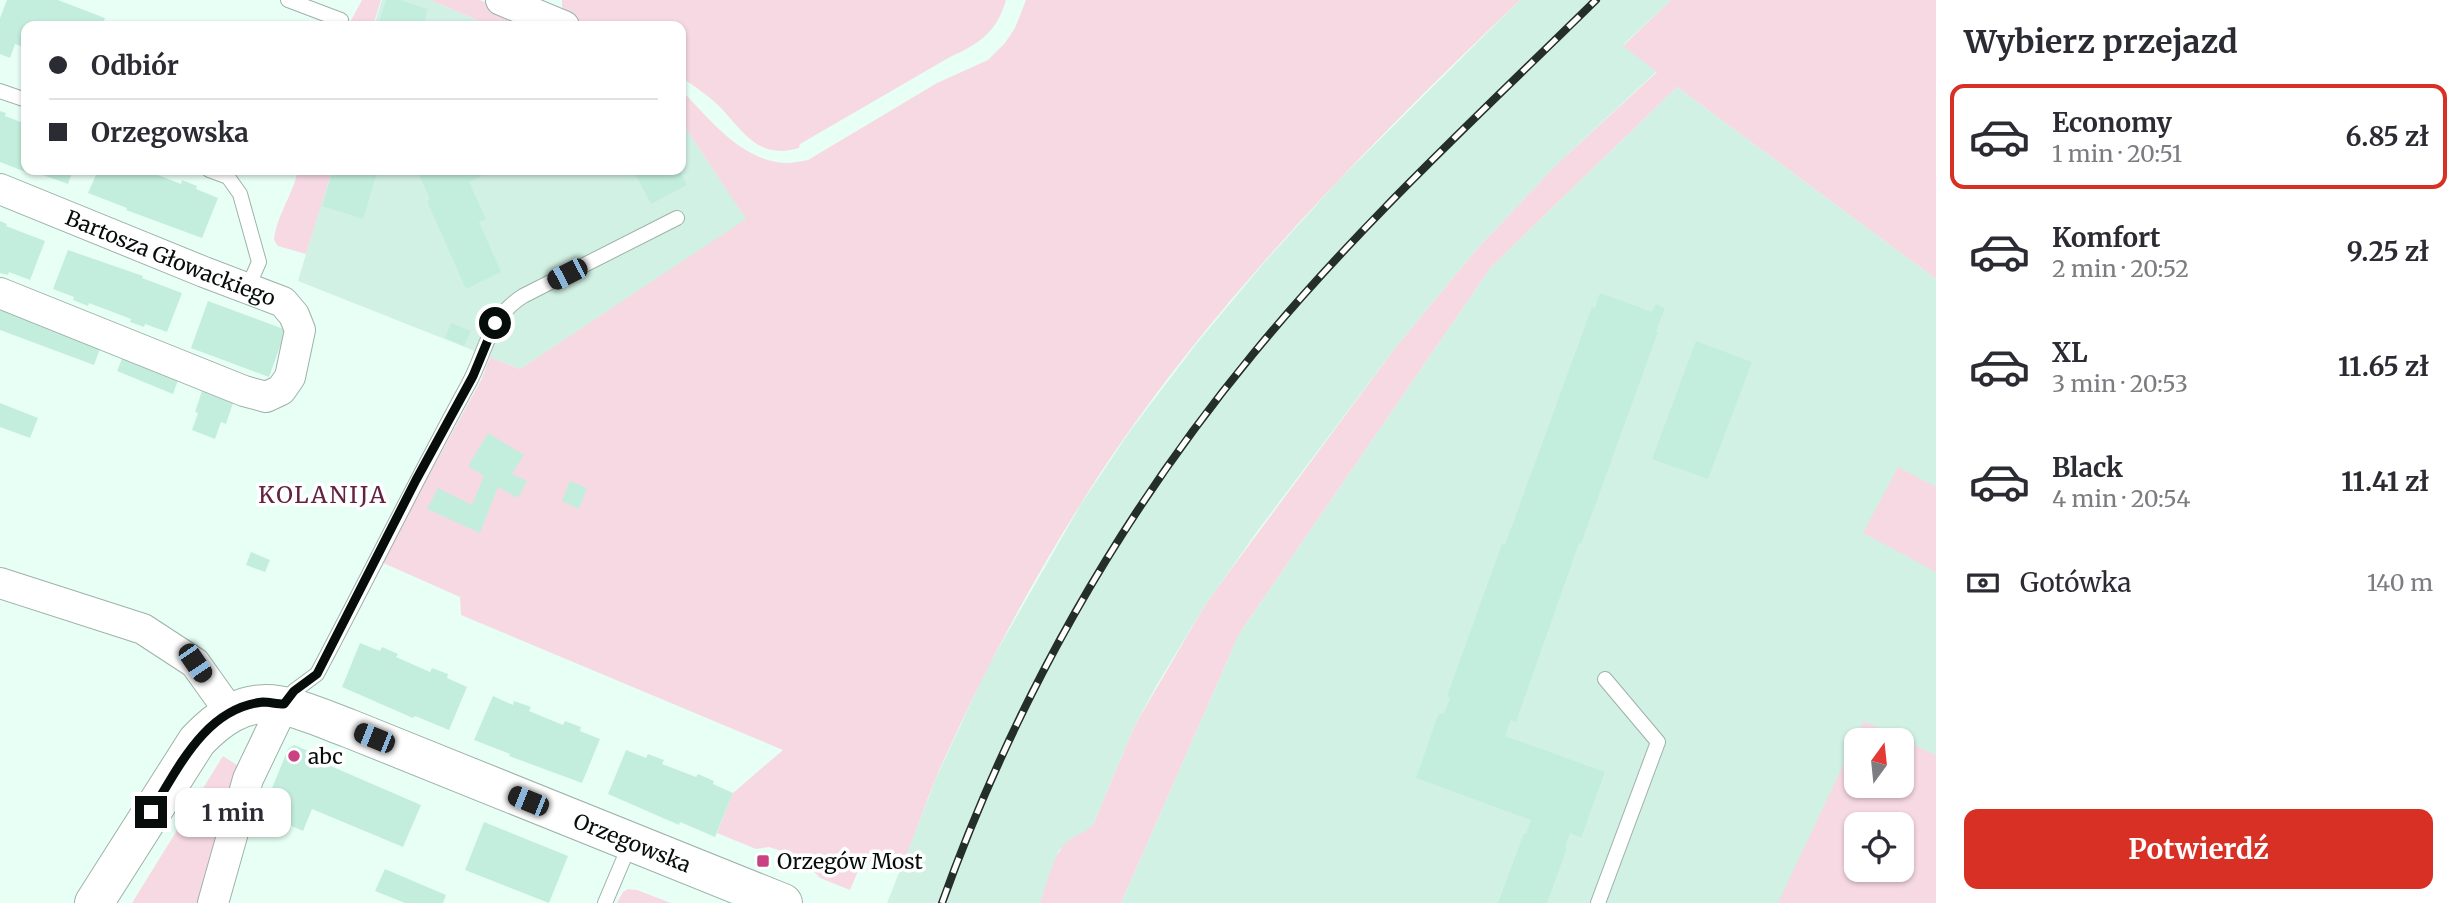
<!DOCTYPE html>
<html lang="pl">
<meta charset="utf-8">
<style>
:root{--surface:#fff;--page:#f7f7f7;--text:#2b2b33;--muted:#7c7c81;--line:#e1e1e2;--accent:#d93025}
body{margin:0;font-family:Merriweather,serif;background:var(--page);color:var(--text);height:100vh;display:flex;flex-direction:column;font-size:26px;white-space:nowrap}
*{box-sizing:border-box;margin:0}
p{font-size:23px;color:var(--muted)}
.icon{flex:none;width:38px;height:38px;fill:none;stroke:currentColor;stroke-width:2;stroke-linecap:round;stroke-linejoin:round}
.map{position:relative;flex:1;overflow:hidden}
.sheet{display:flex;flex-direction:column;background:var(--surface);width:525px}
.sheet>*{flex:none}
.hud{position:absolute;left:21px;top:21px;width:665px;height:154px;border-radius:14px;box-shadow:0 2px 5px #0004;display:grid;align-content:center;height:154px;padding:0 28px;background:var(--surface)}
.needle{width:46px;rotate:15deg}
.fabs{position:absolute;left:1844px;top:728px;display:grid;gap:14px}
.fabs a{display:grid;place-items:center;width:70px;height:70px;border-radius:14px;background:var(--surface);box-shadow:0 2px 5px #0004;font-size:35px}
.end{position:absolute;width:32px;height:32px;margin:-16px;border:9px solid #060d0a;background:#fff;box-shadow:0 0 0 4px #fff}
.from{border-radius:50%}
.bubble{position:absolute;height:49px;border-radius:14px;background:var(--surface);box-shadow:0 2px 5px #0004;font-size:23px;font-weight:700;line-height:49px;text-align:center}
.car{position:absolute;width:21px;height:42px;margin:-21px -10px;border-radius:9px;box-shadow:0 0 5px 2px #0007;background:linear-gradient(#222 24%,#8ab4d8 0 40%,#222 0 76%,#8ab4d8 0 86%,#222 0)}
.hud b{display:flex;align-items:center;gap:24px;height:66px;font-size:26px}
.hud b+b{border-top:2px solid var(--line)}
.hud i{width:18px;height:18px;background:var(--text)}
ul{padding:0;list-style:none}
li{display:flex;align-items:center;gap:21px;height:105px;margin:0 14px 10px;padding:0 14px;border:4px solid transparent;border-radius:14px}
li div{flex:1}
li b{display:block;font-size:26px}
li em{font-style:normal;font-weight:700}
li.active{border-color:var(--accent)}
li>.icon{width:63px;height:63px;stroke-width:1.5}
h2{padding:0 28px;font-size:32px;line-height:84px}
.pay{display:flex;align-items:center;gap:18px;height:77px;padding:0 28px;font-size:26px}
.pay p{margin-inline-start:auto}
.cta{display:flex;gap:14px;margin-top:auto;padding:14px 28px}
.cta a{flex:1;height:80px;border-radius:14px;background:var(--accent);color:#fff;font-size:28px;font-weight:700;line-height:80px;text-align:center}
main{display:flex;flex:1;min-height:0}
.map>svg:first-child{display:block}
</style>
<main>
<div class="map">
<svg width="1936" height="903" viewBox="0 0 1936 903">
<rect width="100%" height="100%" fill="#e8fff6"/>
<g fill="#d2f1e5" fill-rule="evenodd">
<path d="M382,0h48l61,26h-117z"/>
<path d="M1520,0h151l-48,45 34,26 -101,94 -79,84 -81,98 -140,186 -52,74 -46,76 -23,42 -42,100 -7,7 -27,18 -19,53h-153l50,-127 50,-108 94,-164 49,-73 67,-88 66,-79 74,-82z"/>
<path d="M1677,87l259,192v624h-815l118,-269 252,-367zM1857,740h45v46h-45zM1857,824h45v46h-45z"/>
<path d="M681,121l66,98 -227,150 -222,-88 33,-111h350z"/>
</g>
<g fill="#f7d9e4" fill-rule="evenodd">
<path d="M362,0h19l-8,26h-25z"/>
<path d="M430,0h50l64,26h-53z"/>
<path d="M562,0h444c-9,32 -27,44 -56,57l-150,87 -1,4c-40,12 -55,-15 -78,-40 -12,-12 -27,-22 -40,-31v-51h-93l-20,-11 -6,-8z"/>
<path d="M1026,0h494c-159,152 -323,317 -440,505 -53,85 -101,175 -142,268 -13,31 -24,64 -37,95l-9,1 -29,-10 -13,31 -30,-12 -14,-15 -12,-8 -25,-8 -13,2 -39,-16 16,-40 50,-43 -322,-135 -1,-18 -79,-35 100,-182 9,-23 30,12 226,-150 -65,-98v-31c29,29 60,71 105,73 7,0 15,-2 22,-3l129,-77 51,-23 17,-17 10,-15z"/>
<path d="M1671,0h265v279l-259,-192 -186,180 -252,367 -118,269h-81c6,-16 14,-53 29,-63 8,-6 16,-7 24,-15l42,-100 69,-118 22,-31 170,-229 81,-98 79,-84 101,-93 -34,-26z"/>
<path d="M298,170h34l-26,84 -28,-8 -4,-6c3,-26 19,-45 24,-70z"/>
<path d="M1898,467l38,20v85l-73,-39z"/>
<path d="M1864,721l72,34v148h-158zM1857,740h45v46h-45zM1857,824h45v46h-45z"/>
<path d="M223,756l14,9v10l-36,128h-69z"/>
<path d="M628,889l9,1 34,13h-54l6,-11z"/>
</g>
<g fill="#c3eede">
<path d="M7,0h51l47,18 -3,8h-76v22l-11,-4 -5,14 -10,-4v-36z"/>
<path d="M386,0h14l28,9 -5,17h-45z"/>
<path d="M0,111l6,2 -1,3 21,8v48l-26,-10z"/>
<path d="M29,170h44l-5,14z"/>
<path d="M98,170h47l36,14 1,-4 15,6 -1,3 22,9 -16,40 -76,-28 1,-2 -39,-15z"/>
<path d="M333,170h45l-15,49 -41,-13z"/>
<path d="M424,170h70l-25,12 17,37 -7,3 22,50 -35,17 -39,-88 3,-2 -12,-26z"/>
<path d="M633,170h46l8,15 -36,19z"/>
<path d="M0,221l7,3 -1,2 39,15 -15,39 -21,-8 -1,3 -8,-2z"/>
<path d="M68,250l75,26 -1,2 40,15 -15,39 -22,-8 -1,3 -14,-5 1,-3 -42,-16 -1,3 -15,-6 1,-3 -21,-8z"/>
<path d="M1600,293l52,19 4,-8 9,4 -9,24h2l-77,212 -2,-1 -63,179 -5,-2 -6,16 100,36 -24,66 -11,-5 -5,14 2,1 -20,55h-49l26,-70 2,1 5,-14 -115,-42 23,-65 5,1 6,-16 -3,-2 55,-152 3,1 87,-238 3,1z"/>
<path d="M208,301l78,29 -17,47 -78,-29z"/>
<path d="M0,308l101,38 -7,19 -94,-35z"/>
<path d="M451,323l20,8 -7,15 -19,-8z"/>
<path d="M1696,341l56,21 -44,117 -56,-20z"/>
<path d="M124,354l56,21 -7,19 -56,-23z"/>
<path d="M203,388l31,12 -8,24 -5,-2 -6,17 -23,-9 6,-17 -3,-1z"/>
<path d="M0,403l38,15 -8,20 -30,-11z"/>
<path d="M488,433l36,22 -12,19 15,7 -9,17 -20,-11 -18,46 -53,-24 11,-21 34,17 12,-29 -16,-10z"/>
<path d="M570,481l17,7 -8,21 -17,-8z"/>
<path d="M251,552l19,8 -5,12 -19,-7z"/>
<path d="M360,643l20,8 2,-4 16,7 -2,3 34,15 2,-4 16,6 -1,4 20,9 -18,43 -34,-14 -2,2 -71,-31z"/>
<path d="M493,696l20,9 1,-4 17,6 -2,4 34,14 2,-4 16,6 -1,4 20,8 -18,44 -73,-27 1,-2 -36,-14z"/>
<path d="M294,745l34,14 -2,5 95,41 -18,42 -91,-38 -9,22 -41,-18 26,-64z"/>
<path d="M626,750l20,8 2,-4 16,6 -2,4 34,13 2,-3 16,7 -1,3 20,9 -18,44 -35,-15 -1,3 -71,-31z"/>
<path d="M258,817l5,2 -6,13 -5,-2z"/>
<path d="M484,822l84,34 -19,47 -84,-33z"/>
<path d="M385,869l61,26 -3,8h-38l-30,-12z"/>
</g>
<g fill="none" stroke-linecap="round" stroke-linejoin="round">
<g stroke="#9db2aa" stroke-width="16">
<g id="lane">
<path d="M288,0l53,20"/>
<path d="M0,91l26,9"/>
<path d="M209,170l19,7 12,17 19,68 -11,25"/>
<path d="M285,703l9,-12 23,-17c51,-96 99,-194 151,-289 19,-34 19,-66 55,-89l154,-78"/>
<path d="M605,903l25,-59"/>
<path d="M1598,903l60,-161 -53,-63"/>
</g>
</g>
<g stroke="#9db2aa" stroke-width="32">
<g id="street">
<path d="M501,0l63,26"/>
<path id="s1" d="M0,189l204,83 79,30 11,13 6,15 -10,47 -9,13 -15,7 -22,-6 -244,-98"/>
<path d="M0,583l143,46 52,34 35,49"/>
<path d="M213,903l35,-124 36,-75"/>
</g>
</g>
<g stroke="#9db2aa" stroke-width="40">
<g id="secondary">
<path id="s2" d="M94,903l103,-162c54,-57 87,-37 151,-13l435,175"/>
</g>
</g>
<use href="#lane" stroke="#fff" stroke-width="14"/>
<use href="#street" stroke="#fff" stroke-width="30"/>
<use href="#secondary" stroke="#fff" stroke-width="38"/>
<g stroke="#242e2a" stroke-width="8">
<path id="rail" d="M942,903c72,-200 176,-385 311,-549 104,-127 226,-239 343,-354"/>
</g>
<use href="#rail" stroke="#fff" stroke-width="5" stroke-dasharray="16" stroke-linecap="butt"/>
</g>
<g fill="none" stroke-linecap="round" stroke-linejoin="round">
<path stroke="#060d0a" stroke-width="9" d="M151,812c27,-43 54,-104 112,-110 6,0 14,2 21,2l10,-13 23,-17 99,-194 57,-104 22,-53"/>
</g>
<g fill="#c94383" stroke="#fff" stroke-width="2.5">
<circle cx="294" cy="756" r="7"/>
<rect x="756" y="854" width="14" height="14" rx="3.5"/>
</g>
<g text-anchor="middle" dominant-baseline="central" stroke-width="7" stroke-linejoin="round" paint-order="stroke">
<g font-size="21" fill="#060d0a" stroke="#fff">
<text stroke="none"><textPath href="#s1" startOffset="184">Bartosza Głowackiego</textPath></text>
<text stroke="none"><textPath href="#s2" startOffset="665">Orzegowska</textPath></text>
</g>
<g font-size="21" fill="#060d0a" stroke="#fff" text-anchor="start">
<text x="308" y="756">abc</text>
<text x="777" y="861">Orzegów Most</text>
</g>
<g font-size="23" letter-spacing="2" fill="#632240" stroke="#fff">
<text x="323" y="494">KOLANIJA</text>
</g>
</g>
</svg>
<div class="fabs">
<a><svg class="needle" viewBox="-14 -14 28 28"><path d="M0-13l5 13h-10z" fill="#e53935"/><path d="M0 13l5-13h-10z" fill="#7c7c81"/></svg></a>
<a><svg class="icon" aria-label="locate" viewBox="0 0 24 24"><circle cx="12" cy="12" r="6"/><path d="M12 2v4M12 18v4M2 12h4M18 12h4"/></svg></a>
</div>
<i class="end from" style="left:495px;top:323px"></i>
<i class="end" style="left:151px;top:812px"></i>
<div class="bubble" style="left:175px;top:788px;width:116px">1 min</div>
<i class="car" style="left:567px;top:274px;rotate:243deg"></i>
<i class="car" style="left:195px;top:663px;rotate:146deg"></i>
<i class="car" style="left:374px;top:738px;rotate:292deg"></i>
<i class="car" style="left:528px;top:801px;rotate:292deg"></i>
<div class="hud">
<b><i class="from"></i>Odbiór</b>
<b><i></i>Orzegowska</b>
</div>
</div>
<section class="sheet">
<h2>Wybierz przejazd</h2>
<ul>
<li class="active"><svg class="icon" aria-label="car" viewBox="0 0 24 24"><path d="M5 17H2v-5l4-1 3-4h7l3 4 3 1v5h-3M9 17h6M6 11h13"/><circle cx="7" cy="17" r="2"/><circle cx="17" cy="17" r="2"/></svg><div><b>Economy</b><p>1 min · 20:51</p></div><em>6.85 zł</em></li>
<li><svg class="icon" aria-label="car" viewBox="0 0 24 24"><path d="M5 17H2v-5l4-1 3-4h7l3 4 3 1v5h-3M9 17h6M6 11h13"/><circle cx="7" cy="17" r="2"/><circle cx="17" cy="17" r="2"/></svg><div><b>Komfort</b><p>2 min · 20:52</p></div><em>9.25 zł</em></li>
<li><svg class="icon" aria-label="car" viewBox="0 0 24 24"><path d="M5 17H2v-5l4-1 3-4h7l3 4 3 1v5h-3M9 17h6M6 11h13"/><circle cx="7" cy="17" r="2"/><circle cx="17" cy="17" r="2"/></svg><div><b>XL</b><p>3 min · 20:53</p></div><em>11.65 zł</em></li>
<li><svg class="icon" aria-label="car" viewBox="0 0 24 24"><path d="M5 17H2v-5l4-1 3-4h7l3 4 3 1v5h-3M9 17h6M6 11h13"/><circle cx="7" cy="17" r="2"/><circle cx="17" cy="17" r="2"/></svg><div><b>Black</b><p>4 min · 20:54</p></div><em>11.41 zł</em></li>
</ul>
<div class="pay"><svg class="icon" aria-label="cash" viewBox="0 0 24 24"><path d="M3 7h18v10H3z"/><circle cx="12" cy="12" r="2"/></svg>Gotówka<p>140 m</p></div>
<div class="cta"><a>Potwierdź</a></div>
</section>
</main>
